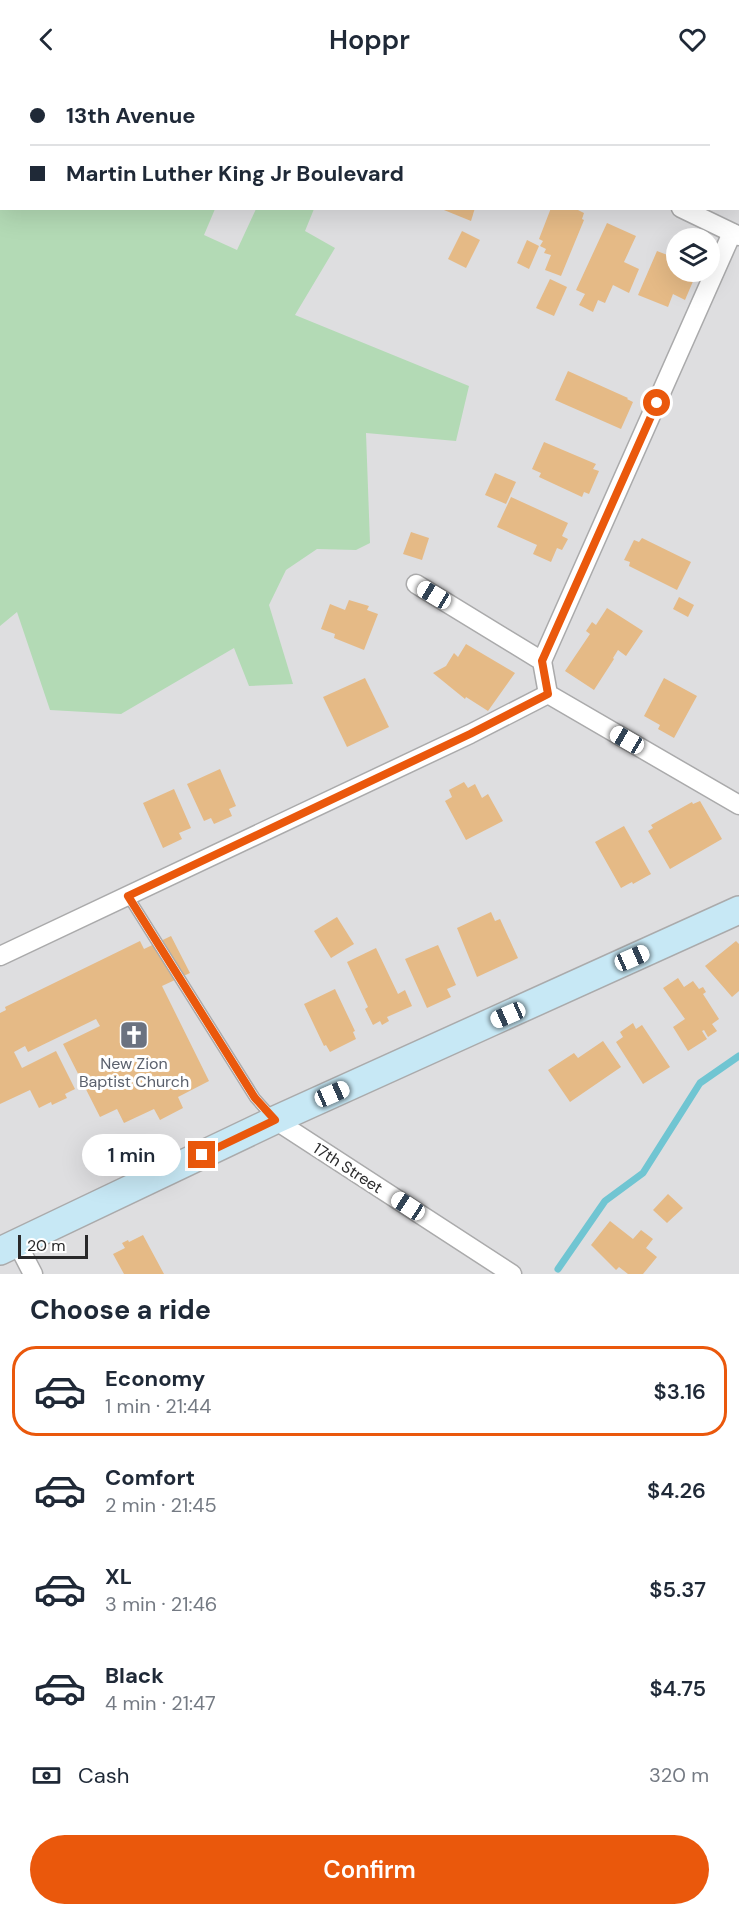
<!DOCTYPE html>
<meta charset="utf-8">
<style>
:root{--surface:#fff;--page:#f2f2f3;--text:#1f2937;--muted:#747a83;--line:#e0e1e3;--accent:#ea580c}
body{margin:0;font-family:"DM Sans",sans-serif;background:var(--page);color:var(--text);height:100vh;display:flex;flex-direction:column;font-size:22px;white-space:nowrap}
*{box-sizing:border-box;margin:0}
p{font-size:20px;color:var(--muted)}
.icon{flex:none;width:33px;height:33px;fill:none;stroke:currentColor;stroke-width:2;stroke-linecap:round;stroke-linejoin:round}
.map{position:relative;height:1196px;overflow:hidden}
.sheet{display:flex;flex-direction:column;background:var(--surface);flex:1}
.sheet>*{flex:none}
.top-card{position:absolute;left:0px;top:0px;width:740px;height:132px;box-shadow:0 6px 24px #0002;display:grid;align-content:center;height:132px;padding:0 30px;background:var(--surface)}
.fabs{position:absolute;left:666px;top:150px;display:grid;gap:12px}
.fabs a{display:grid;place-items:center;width:54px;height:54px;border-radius:50%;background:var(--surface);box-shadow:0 6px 24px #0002;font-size:30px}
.scale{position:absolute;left:18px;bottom:15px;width:70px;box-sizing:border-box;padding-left:6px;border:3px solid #29292a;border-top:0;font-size:16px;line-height:21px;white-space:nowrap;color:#29292a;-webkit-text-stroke:4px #fff;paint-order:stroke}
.end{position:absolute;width:27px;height:27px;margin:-14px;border:8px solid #ea580c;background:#fff;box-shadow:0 0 0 3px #fff}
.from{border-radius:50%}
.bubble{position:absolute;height:42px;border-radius:21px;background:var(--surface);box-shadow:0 6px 24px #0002;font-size:20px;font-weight:600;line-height:42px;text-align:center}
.car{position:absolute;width:18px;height:36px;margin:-18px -9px;border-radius:8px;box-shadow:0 0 4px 2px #0007;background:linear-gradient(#fff 24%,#345 0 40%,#fff 0 76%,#345 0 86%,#fff 0)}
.top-card b{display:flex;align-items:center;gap:21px;height:57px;font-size:22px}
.top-card b+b{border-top:2px solid var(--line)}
.top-card i{width:15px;height:15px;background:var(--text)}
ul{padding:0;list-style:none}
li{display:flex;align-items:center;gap:18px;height:90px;margin:0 12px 9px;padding:0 18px;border:3px solid transparent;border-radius:24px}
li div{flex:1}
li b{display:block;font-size:22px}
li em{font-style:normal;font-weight:600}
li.on{border-color:var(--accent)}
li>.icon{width:54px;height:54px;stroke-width:1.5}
h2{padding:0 30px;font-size:27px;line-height:72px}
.pay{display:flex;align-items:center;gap:15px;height:66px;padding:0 30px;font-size:22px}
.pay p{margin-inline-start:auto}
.action{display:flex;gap:12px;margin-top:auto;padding:12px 30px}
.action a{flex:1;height:69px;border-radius:36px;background:var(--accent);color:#fff;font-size:24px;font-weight:600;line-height:69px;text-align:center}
header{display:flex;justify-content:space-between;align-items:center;height:78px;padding:0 30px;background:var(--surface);font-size:27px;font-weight:600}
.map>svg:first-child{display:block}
</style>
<header><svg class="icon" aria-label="back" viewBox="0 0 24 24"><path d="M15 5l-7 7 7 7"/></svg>Hoppr<svg class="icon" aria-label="heart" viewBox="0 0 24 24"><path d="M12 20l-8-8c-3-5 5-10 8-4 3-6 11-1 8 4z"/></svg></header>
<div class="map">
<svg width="739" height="1196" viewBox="0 0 739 1196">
<rect width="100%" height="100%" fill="#dedee0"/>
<path fill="#b3dab5" d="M0,0l84,1 -82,1v128l213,1 -11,26 33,15 19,-41h58l-9,22 30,17 -40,67 174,71 -13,55 -90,-8 4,110 -14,7 -39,-1 -31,21 -17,35 24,79 -44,2 -15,-38 -113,66 -71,-4 -33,-98 -17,14z"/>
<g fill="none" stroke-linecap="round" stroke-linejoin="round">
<path stroke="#70c5d2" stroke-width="7" d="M558,1191l47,-68 38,-28 57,-90 39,-27"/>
</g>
<g fill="#e5ba86">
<path d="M439,130h36l-4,13z"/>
<path d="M551,130h23l10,5 -2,6 2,1 -23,56 -16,-6 6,-15 -7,-2 2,-4 -6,-3 3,-5 -4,-2z"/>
<path d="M607,145l29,13 -12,26 15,7 -10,24 -16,-8 -8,18 -7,-3 -5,12 -14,-7 6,-11 -9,-4z"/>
<path d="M462,153l18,9 -14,28 -18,-9z"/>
<path d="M527,162l12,6 -10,23 -12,-6z"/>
<path d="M673,172l3,1v21h21l-12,28 -12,-6 -5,13 -30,-12 19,-44 13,5z"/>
<path d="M550,201l17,8 -13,29 -18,-8z"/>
<path d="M568,293l60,27 -1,1 6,3 -12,27 -66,-29z"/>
<path d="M544,364l52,22 -3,5 6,2 -10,23 -5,-2 -2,5 -43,-20 2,-4 -9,-4z"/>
<path d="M495,395l21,9 -10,22 -21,-9z"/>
<path d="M511,419l57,26 -6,13 6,3 -6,11 -5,-2 -6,14 -18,-8 4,-9 -40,-18z"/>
<path d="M411,454l18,6 -7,22 -19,-6z"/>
<path d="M642,460l49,24 -14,28 -48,-24 1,-4 -6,-2 10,-20 5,2z"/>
<path d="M679,519l15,8 -6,12 -15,-8z"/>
<path d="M349,522l20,6 -2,4 11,4 -14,36 -30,-12 1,-4 -14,-5 9,-25 15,6z"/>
<path d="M607,530l36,23 -17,25 -8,-6 -5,8 1,1 -20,31 -29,-19 25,-37 -4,-3 6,-9 4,3z"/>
<path d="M466,566l49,29 -27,38 -22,-14 -1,2 -32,-26 13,-7 8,-13 4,4z"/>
<path d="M365,600l24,49 -42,20 -24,-50z"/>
<path d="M664,600l33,18 -23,42 -16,-9 2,-4 -16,-9z"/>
<path d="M220,691l16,37 -7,3 3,7 -18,8 -3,-6 -7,3 -17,-37z"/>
<path d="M464,704l4,6 7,-4 7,14 6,-4 15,27 -37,19 -21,-39 7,-4 -3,-7z"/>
<path d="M174,711l17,39 -12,5 3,6 -19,9 -20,-45z"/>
<path d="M700,723l22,38 -52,30 -22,-38 5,-3 -2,-3 41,-23 1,2z"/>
<path d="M624,748l27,48 -18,10 -1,-2 -11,6 -26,-46z"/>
<path d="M491,834l4,9 5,-2 18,39 -41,19 -20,-49z"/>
<path d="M337,839l17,27 -23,14 -17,-27z"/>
<path d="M171,858l19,37 -28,13 47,95 -31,16 5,11 -23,12 -6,-11 -30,14 -7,-14 -17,8 -37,-73 37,-18 -4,-7 -68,33 -3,-6 -11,6 8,16 34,-17 19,38 -10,5 2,4 -15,7 -1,-3 -12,6 -9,-18 -30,14v-91l6,-3 -1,-3 135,-66 4,8z"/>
<path d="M736,863l3,3v47l-7,6 -27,-31z"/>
<path d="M438,867l18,40 -9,4 4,8 -24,11 -22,-49z"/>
<path d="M376,870l22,46 7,-4 7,16 -25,11 2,4 -7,4 -2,-4 -7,4 -8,-16 3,-2 -21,-45z"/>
<path d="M678,900l6,9 9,-6 6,8 4,-2 3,5 -3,2 16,25 -7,5 5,7 -9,6 -4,-7 -2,1 5,8 -19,12 -15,-24 12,-8 -22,-31z"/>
<path d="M335,911l20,42 -2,1 3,7 -26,13 -4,-7 -2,1 -20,-42z"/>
<path d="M633,945l3,6 6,-4 28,42 -27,17 -27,-42 7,-5 -3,-5z"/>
<path d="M603,963l18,26 -51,35 -22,-32 26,-17 4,5z"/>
<path d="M668,1116l15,14 -16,15 -14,-13z"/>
<path d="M610,1143l23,18 8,-9 12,9 -7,9 11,9 -14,17h-15l-9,-7 -3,3 -25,-25z"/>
<path d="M143,1157l21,39h-40l-11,-20 12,-6 -3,-5 6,-3 1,2z"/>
</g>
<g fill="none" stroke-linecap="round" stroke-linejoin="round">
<g stroke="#aaaaab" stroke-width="12">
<path id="service" d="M128,818l127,202 17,19"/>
</g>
<g stroke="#aaaaab" stroke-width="21">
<g id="minor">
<path d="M393,0l4,2"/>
<path d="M572,2v-2"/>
<path d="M681,130l58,28"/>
<path d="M416,506l126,77 6,33 191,111"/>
<path d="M542,583l190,-428"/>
<path d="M0,878l470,-222 78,-40"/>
<path d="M275,1042l237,154"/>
<path d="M17,1165l16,31"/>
</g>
</g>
<g stroke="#aaaaab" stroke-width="30">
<path id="secondary" d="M0,1173l275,-131 464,-210"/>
</g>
<use href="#service" stroke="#fff" stroke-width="9"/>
<use href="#minor" stroke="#fff" stroke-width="18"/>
<use href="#secondary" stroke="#c7e8f5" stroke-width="27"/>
</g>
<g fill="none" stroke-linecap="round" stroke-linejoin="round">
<path stroke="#ea580c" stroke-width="8" d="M202,1077l73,-35 -20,-22 -127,-202 342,-162 78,-40 -6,-33 115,-258"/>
</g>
<defs>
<g id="church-square" transform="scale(1.5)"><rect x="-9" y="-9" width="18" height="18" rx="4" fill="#6b7280" stroke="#fff"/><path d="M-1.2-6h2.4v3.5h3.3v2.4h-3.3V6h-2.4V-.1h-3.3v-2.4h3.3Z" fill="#fff"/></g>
</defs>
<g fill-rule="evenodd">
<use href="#church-square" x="134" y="957"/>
</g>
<g text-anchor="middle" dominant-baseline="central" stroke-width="6" stroke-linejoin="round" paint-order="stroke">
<g font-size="16" fill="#5b616d" stroke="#fff">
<text x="134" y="985">New Zion<tspan x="134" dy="18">Baptist Church</tspan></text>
</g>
<g font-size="16" fill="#29292a" stroke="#fff">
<text transform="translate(348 1090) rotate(33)">17th Street</text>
</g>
</g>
</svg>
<div class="fabs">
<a><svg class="icon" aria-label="layers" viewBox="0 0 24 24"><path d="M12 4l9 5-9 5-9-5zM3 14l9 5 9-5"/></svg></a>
</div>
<div class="scale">20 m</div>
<i class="end from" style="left:657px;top:325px"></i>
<i class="end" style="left:202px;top:1077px"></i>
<div class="bubble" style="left:82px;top:1056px;width:99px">1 min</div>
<i class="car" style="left:434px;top:517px;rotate:301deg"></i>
<i class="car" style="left:627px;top:662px;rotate:300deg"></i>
<i class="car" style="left:632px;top:880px;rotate:66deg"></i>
<i class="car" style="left:508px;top:937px;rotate:246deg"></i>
<i class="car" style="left:332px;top:1016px;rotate:66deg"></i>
<i class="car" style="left:408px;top:1128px;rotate:303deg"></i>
<div class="top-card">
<b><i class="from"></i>13th Avenue</b>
<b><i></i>Martin Luther King Jr Boulevard</b>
</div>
</div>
<section class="sheet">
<h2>Choose a ride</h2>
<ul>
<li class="on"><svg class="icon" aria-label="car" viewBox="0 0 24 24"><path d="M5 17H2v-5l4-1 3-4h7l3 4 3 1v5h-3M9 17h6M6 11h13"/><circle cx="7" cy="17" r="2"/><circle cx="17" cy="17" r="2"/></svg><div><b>Economy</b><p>1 min · 21:44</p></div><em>$3.16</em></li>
<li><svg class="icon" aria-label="car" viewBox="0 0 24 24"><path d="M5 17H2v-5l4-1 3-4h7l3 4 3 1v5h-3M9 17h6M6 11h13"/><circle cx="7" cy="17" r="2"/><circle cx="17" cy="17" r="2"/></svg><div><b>Comfort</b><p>2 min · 21:45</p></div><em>$4.26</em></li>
<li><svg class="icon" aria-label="car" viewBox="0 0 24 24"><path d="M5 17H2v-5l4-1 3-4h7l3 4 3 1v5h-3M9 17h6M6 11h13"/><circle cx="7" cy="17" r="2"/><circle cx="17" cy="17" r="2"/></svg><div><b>XL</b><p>3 min · 21:46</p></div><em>$5.37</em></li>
<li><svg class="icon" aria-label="car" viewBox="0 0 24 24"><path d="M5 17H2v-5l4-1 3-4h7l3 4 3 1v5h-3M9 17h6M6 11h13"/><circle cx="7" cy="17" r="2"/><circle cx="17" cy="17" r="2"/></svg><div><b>Black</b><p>4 min · 21:47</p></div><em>$4.75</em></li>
</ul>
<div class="pay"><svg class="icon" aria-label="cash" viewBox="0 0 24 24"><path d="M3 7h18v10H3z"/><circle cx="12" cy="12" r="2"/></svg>Cash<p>320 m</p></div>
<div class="action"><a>Confirm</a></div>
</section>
